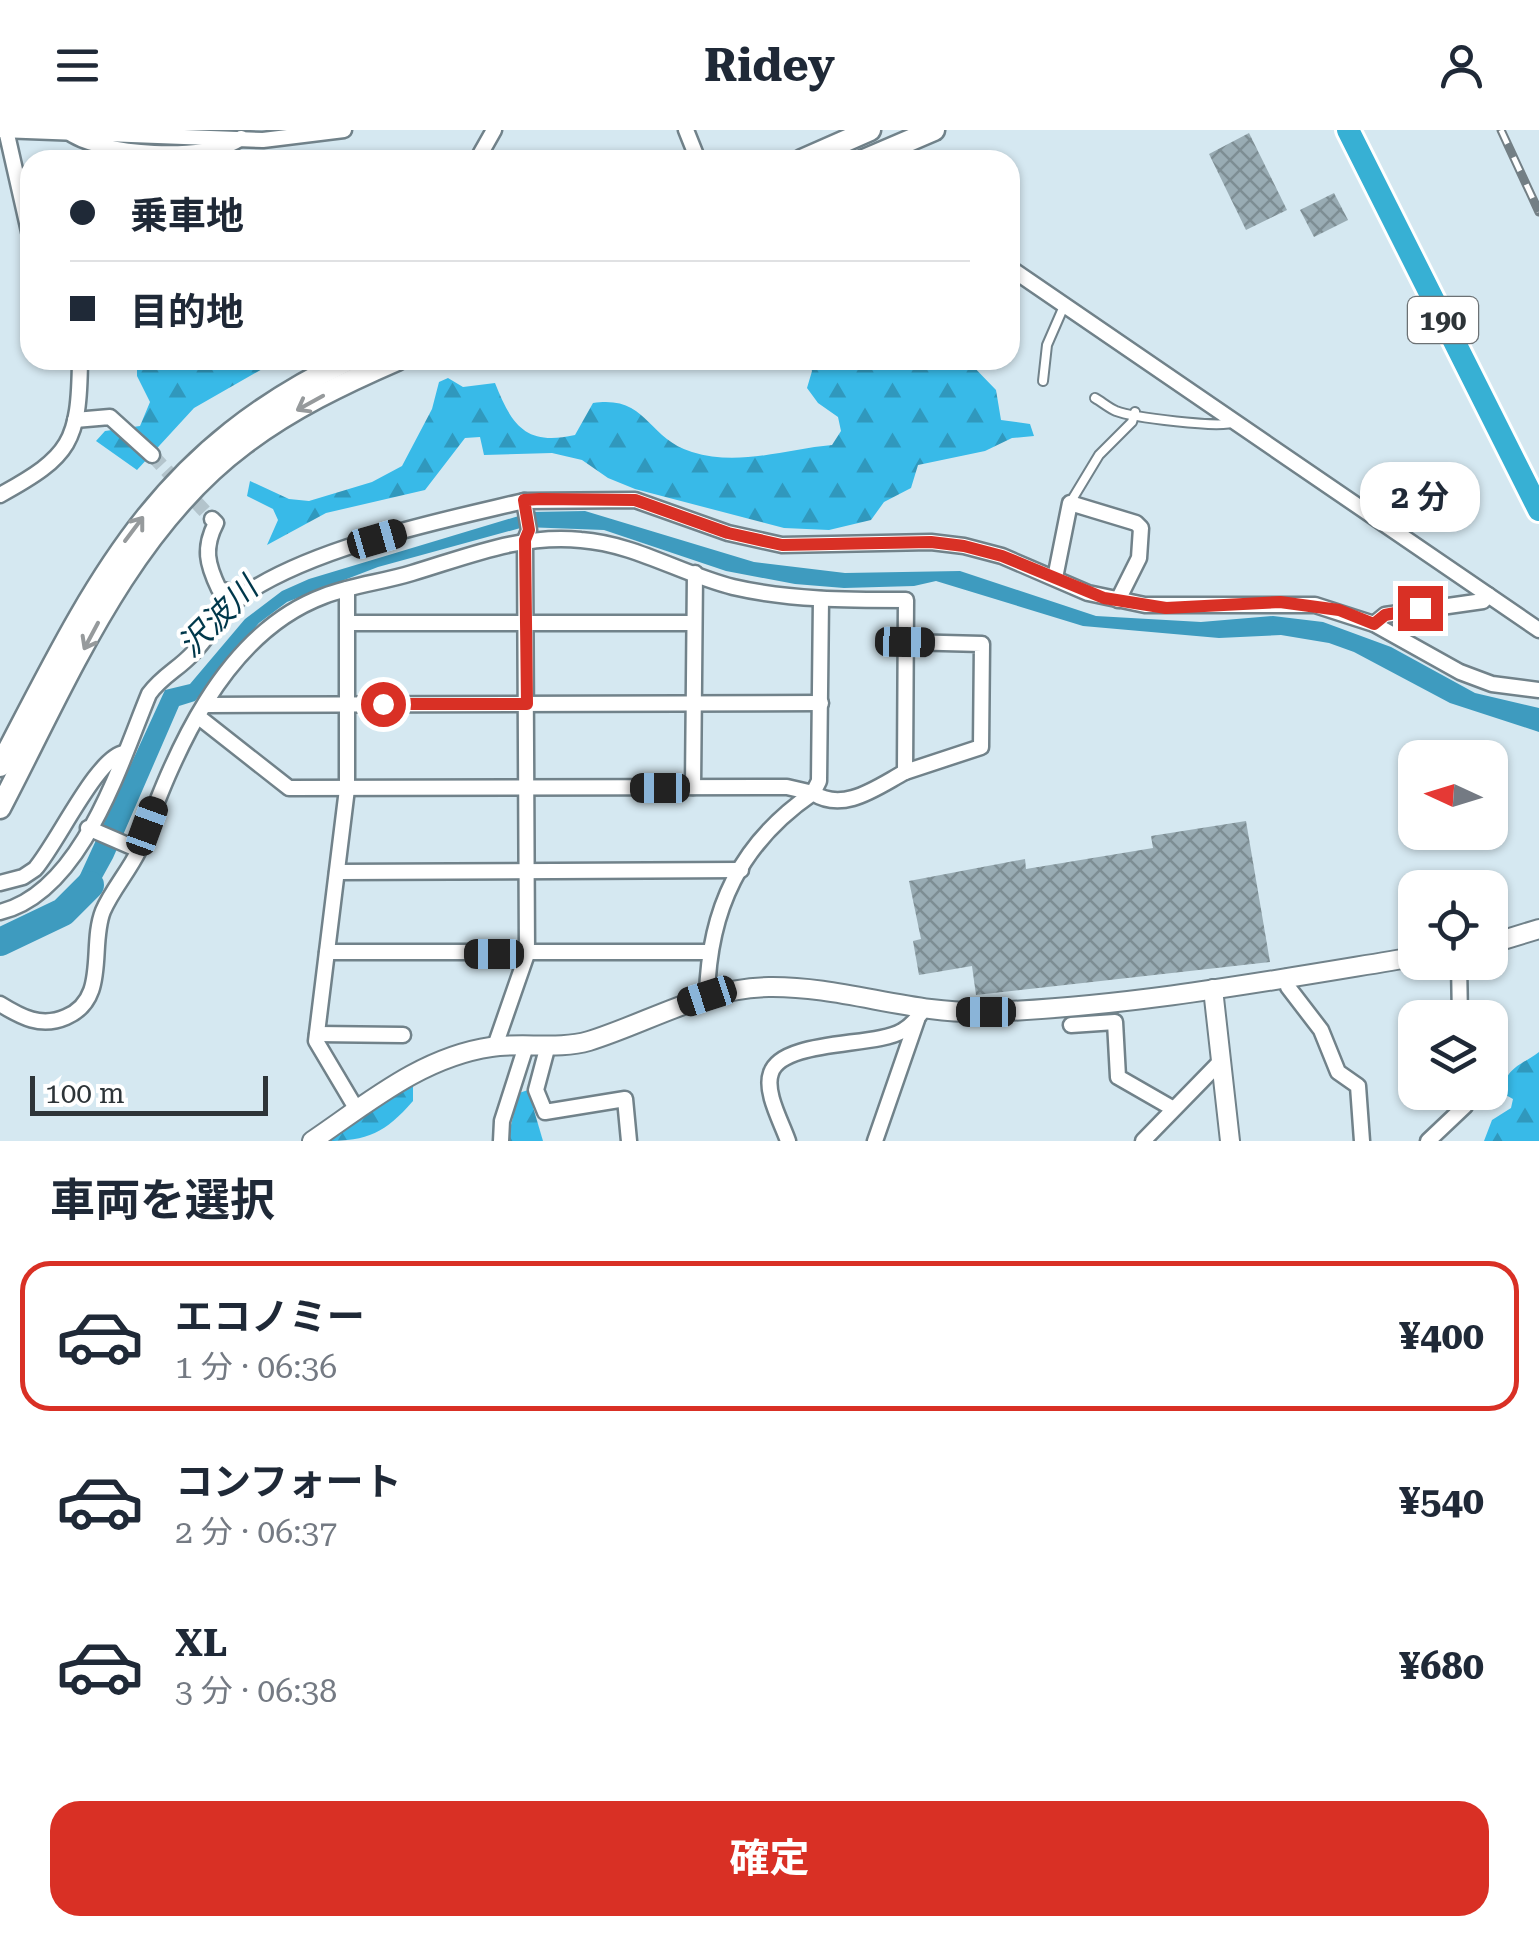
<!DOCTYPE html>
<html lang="ja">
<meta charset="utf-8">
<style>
:root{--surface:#fff;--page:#f2f2f3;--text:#1f2937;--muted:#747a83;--line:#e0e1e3;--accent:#d93025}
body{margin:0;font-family:"Roboto Serif","Noto Sans JP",serif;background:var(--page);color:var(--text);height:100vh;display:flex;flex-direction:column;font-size:38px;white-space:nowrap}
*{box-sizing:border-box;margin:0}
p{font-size:32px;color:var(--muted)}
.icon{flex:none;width:55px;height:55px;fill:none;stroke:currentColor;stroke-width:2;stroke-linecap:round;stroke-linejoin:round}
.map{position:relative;height:1011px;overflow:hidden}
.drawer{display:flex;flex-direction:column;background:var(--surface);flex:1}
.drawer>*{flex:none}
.top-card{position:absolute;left:20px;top:20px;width:1000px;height:220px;border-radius:30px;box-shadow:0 2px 8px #0004;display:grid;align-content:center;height:220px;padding:0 50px;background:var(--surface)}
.needle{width:65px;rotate:274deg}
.fabs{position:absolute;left:1398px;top:610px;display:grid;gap:20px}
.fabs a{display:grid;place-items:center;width:110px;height:110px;border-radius:20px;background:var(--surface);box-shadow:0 2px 8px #0004;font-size:50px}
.scale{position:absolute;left:30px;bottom:25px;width:238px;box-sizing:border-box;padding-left:10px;border:5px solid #2d3438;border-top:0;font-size:28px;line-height:35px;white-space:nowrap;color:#2d3438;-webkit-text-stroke:8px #fff;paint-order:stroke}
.end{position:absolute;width:45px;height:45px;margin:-22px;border:12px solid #d93025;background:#fff;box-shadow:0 0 0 5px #fff}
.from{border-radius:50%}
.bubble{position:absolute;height:70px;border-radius:30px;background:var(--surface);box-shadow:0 2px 8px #0004;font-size:32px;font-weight:700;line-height:70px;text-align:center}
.car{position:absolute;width:30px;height:60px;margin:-30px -15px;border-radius:12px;box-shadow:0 0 8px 2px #0007;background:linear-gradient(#222 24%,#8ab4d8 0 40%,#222 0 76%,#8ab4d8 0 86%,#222 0)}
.top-card b{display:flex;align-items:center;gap:35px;height:95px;font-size:38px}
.top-card b+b{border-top:2px solid var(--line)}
.top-card i{width:25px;height:25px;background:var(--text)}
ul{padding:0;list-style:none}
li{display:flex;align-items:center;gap:30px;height:150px;margin:0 20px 15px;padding:0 30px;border:5px solid transparent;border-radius:30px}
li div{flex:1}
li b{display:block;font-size:38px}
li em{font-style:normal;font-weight:700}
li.on{border-color:var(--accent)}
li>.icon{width:90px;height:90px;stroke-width:1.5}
h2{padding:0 50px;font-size:45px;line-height:120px}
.button{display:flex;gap:20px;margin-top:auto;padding:20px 50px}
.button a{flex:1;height:115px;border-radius:30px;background:var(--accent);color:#fff;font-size:40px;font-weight:700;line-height:115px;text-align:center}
header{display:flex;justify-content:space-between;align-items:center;height:130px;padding:0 50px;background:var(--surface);font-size:45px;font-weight:700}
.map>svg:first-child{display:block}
</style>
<header><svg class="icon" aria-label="menu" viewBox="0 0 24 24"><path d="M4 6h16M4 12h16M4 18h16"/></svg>Ridey<svg class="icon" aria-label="person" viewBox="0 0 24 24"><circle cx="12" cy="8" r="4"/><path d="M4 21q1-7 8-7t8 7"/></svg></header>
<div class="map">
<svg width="1539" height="1011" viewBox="0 0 1539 1011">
<defs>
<pattern id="forest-firs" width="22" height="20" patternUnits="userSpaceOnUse" patternTransform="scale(2.5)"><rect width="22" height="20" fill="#38bae8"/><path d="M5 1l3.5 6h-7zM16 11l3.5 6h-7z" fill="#3098bd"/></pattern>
<pattern id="building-cross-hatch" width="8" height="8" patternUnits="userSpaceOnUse" patternTransform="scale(2.5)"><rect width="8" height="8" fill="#99acb4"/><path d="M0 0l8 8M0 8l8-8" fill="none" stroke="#7d8d93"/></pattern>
</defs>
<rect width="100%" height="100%" fill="#d5e8f1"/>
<g fill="url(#forest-firs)">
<path d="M137,230h141l-84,48 -57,62 -41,-29 9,-10 35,-5 10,-24 -13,-26z"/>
<path d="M808,230h159l29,30 5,30 29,4 4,12 -22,2 -27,13 -67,14 -7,23 -27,14 -13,18 -42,10 -45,-2 -149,-39 -27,-11 -26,-18 -30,-7 -68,2 -4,-18 -15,1 -40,52 -99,23 -59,32 11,-25 -5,-11 -26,-13 3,-15 39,18 20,2 63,-19 30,-16 30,-57 7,-27 9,-4 15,9 32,-4c17,43 31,63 80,52l18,-32c55,-8 53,35 99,49 47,15 93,-3 140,-7l9,-14 -3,-14 -20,-14 -11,-15 5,-17z"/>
<path d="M1539,922v89h-55l8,-21 19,-12 2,-9 -11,-6c5,-27 17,-26 37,-41z"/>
<path d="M413,954v17c-28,32 -45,40 -87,40l45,-34z"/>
<path d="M528,960l15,51h-36l12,-48z"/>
</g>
<path fill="#3e9bbf" d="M585,381l169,51 91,11 115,-2 136,45 105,6 72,-6 50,6 68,25 84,46 64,15v24l-89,-29 -96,-51 -25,-9 -48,-8 -62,3 -136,-12 -147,-45 -22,5 -70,2 -49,-4 -69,-13 -122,-41 -80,-3 -146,40 -91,35 -28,21 -64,78 -16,5 -66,152 -16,29 -34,25 102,-222 25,-6 55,-65 37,-28 27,-12 223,-67z"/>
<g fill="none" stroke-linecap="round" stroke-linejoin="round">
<path stroke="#3e9bbf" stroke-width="28" d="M0,812l63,-30 27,-27"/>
</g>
<g fill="url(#building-cross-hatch)">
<path d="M1249,3l38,77 -41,20 -37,-76z"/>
<path d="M1334,63l14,27 -34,17 -14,-27z"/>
<path d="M1246,691l24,141 -294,33 -4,-29 -53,9 -6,-34 8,-2 -12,-58 116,-22 1,10 127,-21 -2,-12z"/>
</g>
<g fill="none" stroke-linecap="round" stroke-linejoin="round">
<path stroke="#b3c4cc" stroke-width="14" stroke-dasharray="14 7" stroke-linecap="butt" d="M152,325l60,64"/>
<g stroke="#71828a" stroke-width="12">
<g id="service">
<path d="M1043,251l4,-36 17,-39"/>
<path d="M1095,268c7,4 14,10 21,13 15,6 106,18 118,11"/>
<path d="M1070,373l29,-48 33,-33 3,-10"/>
</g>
</g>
<g stroke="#71828a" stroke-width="19">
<g id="minor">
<path d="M0,0l263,10 81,-10"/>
<path d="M6,0l24,106"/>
<path d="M686,0l12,30"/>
<path d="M67,1c31,25 143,31 174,7"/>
<path d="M477,30l17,-30"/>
<path d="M1010,138l529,362"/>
<path d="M75,290l35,-3 42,38"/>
<path d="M0,365c71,-39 79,-53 80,-135"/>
<path d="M212,389l4,4c-13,25 -9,41 3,66l24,6"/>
<path d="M1055,448l15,-75 66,20 5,5 -2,30 -21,42"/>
<path d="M347,459v200l-31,252 41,69"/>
<path d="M349,493h342"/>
<path d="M1374,494l11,-9 98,-14 5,-6"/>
<path d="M905,512l77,2 -1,103 -76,25"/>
<path d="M207,575l614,-2"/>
<path d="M200,588l89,70 498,-1 26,6 6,-12 2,-182"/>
<path d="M693,657l2,-214"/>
<path d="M88,698l51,22c34,-95 83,-216 185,-254 28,-11 59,-14 88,-23 57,-17 109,-39 169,-33 54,4 100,34 152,47 56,13 115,13 173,13l-1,172c-28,15 -61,41 -92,21 -73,50 -104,116 -106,203"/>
<path d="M337,742l404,-2"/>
<path d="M0,753l23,-6 12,-8c22,-25 62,-112 89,-116"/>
<path d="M0,782c82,-20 120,-148 149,-218 14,-19 30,-25 45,-42 17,-18 30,-43 51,-58 72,-48 195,-73 279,-93"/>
<path d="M327,822h382"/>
<path d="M1459,832l1,56"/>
<path d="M1286,847l2,10 33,43 17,42 20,14 4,55"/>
<path d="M0,874c21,13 41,24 66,13 43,-18 23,-71 37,-106 9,-21 26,-40 36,-61"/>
<path d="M1071,895l44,-3 3,55 54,31"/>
<path d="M317,904l86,1"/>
<path d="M548,915l-12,45 9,22 80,-13 4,42"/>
<path d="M495,916l32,-92 -2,-414 4,-10 -5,-29 111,-1 93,33 54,12 149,-3 33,4 38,10 86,37 57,12h170l59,19 86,48 32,12 47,6"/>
<path d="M501,1011l1,-20 24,-75"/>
<path d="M788,1011c-6,-18 -24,-49 -17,-68 11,-34 105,-26 131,-42 9,-5 16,-13 22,-22"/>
<path d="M875,1011l42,-121"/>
<path d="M1143,1011l78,-80"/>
<path d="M1428,1011l37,-35 5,-14"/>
</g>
</g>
<g stroke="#71828a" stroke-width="22">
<g id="tertiary">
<path d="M1490,814l49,-15"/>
<path d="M1213,859l17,152"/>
<path d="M312,1011c56,-38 110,-84 179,-94 32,-5 67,3 98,-6 61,-19 114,-53 180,-54 74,-1 144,28 218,25 143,-5 287,-32 428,-55"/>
</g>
</g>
<g stroke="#71828a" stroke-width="25">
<g id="secondary">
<path d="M802,30l68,-30"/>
<path d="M864,30l70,-30"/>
<path d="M0,636c95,-182 153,-313 349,-406"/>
<path d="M0,678c66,-126 127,-277 244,-364 46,-35 100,-61 153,-84"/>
</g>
</g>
<g stroke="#fff" stroke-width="28">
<path id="trunk" d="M1348,0l191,380"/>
</g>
<use href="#service" stroke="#fff" stroke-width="8"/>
<use href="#minor" stroke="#fff" stroke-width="14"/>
<use href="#tertiary" stroke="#fff" stroke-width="18"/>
<use href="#secondary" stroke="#fff" stroke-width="20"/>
<use href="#trunk" stroke="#37b0d4" stroke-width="22"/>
<g stroke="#737f85" stroke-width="9">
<path id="rail" d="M1501,0l38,82"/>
</g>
<use href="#rail" stroke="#fff" stroke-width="5" stroke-dasharray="15" stroke-linecap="butt"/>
</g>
<defs><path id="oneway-shaft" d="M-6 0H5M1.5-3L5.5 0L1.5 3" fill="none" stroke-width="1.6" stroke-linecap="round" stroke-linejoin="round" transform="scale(2.5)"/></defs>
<g stroke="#969a9c">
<use href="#oneway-shaft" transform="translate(310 273) rotate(151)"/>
<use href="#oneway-shaft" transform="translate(134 399) rotate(-53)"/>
<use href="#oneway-shaft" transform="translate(91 506) rotate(118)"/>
</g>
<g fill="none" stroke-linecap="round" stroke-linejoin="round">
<path stroke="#d93025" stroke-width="12" d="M383,574h144l-2,-164 4,-10 -5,-30 16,-1 95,1 93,33 54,12 149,-3 33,4 38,10 102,42 62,10 114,-6 59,8 35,14 11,-9 35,-7"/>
</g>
<g text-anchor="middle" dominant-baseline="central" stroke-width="8" stroke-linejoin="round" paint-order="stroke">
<rect fill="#fff" stroke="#6c7174" stroke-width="2.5" x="1408" y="167" width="70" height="46" rx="8"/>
<g font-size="28" font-weight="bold" fill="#2d3438">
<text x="1443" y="190">190</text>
</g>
<g font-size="32" font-style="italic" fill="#00384b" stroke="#fff">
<text transform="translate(218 487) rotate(-45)">沢波川</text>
</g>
</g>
</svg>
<div class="fabs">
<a><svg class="needle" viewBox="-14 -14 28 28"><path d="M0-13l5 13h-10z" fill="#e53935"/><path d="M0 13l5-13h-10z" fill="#747a83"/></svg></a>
<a><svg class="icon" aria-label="locate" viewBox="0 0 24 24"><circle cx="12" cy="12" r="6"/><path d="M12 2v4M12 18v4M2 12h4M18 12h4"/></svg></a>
<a><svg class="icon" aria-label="layers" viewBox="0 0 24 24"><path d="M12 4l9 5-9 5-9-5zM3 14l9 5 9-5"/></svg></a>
</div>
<div class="scale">100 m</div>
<i class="end from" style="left:383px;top:574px"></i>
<i class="end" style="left:1420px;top:478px"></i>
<div class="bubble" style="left:1360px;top:332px;width:120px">2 分</div>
<i class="car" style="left:377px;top:409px;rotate:74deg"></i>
<i class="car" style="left:905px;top:512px;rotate:91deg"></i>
<i class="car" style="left:660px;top:658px;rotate:270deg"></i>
<i class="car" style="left:147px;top:696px;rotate:20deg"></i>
<i class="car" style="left:494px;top:824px;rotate:270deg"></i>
<i class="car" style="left:707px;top:866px;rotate:252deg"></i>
<i class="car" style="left:986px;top:882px;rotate:270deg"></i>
<div class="top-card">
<b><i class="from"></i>乗車地</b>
<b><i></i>目的地</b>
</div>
</div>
<section class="drawer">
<h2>車両を選択</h2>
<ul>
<li class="on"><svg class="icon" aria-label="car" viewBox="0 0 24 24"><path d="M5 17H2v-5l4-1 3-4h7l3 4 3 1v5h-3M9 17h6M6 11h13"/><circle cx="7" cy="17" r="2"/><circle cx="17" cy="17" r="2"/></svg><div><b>エコノミー</b><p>1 分 · 06:36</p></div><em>¥400</em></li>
<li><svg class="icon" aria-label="car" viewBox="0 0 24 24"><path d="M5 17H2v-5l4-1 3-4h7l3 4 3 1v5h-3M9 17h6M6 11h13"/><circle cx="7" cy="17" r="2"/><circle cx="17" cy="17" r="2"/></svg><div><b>コンフォート</b><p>2 分 · 06:37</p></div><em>¥540</em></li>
<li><svg class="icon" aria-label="car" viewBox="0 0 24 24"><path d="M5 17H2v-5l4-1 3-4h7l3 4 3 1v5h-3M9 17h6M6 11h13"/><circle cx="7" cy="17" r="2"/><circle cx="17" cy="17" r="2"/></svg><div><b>XL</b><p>3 分 · 06:38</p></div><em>¥680</em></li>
</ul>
<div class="button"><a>確定</a></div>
</section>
